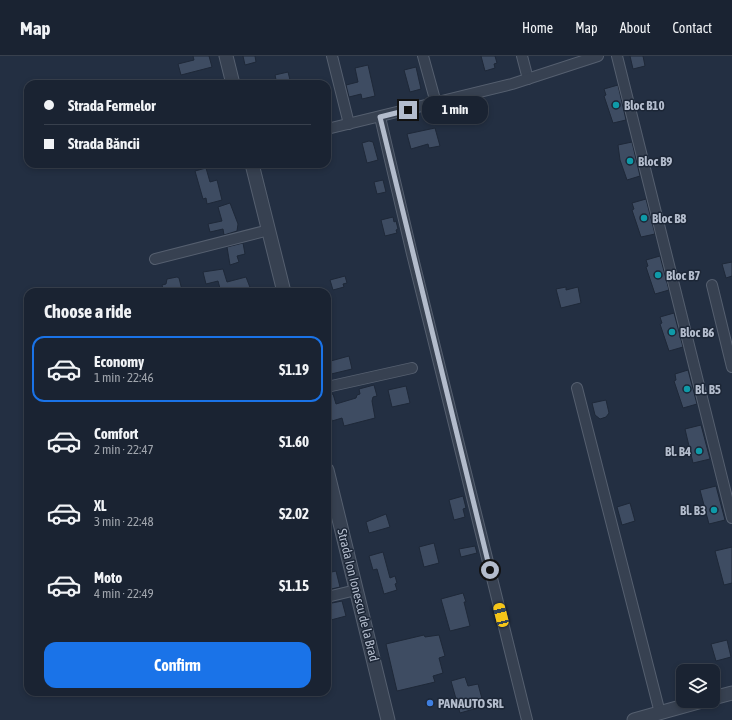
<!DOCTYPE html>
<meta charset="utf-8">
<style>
:root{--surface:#1a2332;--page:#272f3e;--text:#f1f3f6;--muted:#9fa4ac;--line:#38404d;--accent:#1a73e8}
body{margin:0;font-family:"Asap Condensed",sans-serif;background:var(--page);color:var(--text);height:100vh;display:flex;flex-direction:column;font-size:15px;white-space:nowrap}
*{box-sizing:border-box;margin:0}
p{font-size:13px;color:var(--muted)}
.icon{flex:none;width:22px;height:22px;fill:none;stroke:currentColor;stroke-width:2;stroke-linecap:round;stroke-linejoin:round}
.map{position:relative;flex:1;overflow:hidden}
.sheet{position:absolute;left:24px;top:232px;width:307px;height:408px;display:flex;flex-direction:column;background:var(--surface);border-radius:12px;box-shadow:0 2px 6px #0003,0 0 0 1px var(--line)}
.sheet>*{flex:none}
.top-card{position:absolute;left:24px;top:24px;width:307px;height:88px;border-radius:12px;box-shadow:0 2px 6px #0003,0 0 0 1px var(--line);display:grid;align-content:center;height:88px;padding:0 20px;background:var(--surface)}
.controls{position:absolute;left:676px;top:608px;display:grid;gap:8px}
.controls a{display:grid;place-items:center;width:44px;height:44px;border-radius:8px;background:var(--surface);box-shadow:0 2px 6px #0003,0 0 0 1px var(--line);font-size:20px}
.end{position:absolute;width:18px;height:18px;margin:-9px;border:5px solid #b3bccc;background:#111;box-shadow:0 0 0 2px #111}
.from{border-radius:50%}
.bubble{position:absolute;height:28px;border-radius:12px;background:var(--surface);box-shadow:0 2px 6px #0003,0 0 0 1px var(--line);font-size:13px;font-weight:700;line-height:28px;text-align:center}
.car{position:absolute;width:12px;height:24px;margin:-12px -6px;border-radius:5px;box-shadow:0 0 3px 1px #0007;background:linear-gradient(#f5c518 24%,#345 0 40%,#f5c518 0 76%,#345 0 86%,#f5c518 0)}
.top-card b{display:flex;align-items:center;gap:14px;height:38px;font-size:15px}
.top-card b+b{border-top:1px solid var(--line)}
.top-card i{width:10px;height:10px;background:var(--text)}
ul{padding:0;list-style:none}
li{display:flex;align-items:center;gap:12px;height:66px;margin:0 8px 6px;padding:0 12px;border:2px solid transparent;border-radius:12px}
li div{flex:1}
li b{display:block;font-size:15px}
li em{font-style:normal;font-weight:700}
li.on{border-color:var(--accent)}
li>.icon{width:36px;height:36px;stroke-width:1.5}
h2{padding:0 20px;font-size:18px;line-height:48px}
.cta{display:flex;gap:8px;margin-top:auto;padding:8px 20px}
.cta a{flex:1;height:46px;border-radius:12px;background:var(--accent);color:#fff;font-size:16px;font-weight:700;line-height:46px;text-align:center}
header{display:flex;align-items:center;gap:24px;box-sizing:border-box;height:56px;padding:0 20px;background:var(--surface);border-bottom:1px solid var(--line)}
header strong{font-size:19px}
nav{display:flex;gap:22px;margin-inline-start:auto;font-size:14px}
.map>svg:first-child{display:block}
</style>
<header>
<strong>Map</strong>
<nav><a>Home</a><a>Map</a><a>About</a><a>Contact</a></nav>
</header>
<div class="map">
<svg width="732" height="664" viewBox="0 0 732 664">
<rect width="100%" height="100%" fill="#232f42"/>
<g fill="#3e4c62" stroke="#1e2838">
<path d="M193,0h16l3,11 -31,8 -3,-11 16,-4z"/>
<path d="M243,0h12l1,6 -11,3z"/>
<path d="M481,0h14l2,7 -3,1 1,4 -10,3z"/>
<path d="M630,0h13l2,10 -12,3z"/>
<path d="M368,9l7,31 -13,3 -1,-5 -12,3 -3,-12 12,-3 -3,-14z"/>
<path d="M416,11l5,22 -11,3 -6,-22z"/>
<path d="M288,16l3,12h-14l-2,-9z"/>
<path d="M618,29l8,35 -13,3 -9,-27 2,-1 -2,-6z"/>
<path d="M435,72l5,18 -11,2 -1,-4 -17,5 -4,-15z"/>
<path d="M369,85l4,1 5,18 -11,3 -5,-20z"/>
<path d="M632,86l8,34 -13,4 -7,-20 -2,-15z"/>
<path d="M206,112l4,14 7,-2 5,20 -15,4 -1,-6 -3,1 -8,-28z"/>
<path d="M383,124l3,12 -9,2 -3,-12z"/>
<path d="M646,143l9,35 -14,3 -9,-27 2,-1 -2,-6z"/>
<path d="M230,147l8,21 -1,7 -13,4 -1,-6 -13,3 -2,-8 14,-3 -4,-14z"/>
<path d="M393,161l1,5 2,-1 2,8 -2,1 1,3 -12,3 -4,-16z"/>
<path d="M243,187l2,11 -8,2 2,6 -9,3 -3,-18z"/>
<path d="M660,200l9,34 -14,4 -9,-27 2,-1 -2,-6z"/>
<path d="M732,206v14l-6,2 -4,-14z"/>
<path d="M223,213l4,13 19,-5 5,13 -16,2 -1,-4 -13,4 -3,-11 -12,3 -3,-12z"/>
<path d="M345,220l2,7 -4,1 1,3 -11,3 -3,-10z"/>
<path d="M177,221l2,1 3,12 -18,2 -2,-7 4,-1 1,-5z"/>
<path d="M566,231v3l12,-3 3,16 -20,5 -5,-19z"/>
<path d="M674,257l9,34 -14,4 -9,-27 2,-1 -2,-6z"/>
<path d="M349,300l3,13 -25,6v-13z"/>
<path d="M688,314l9,34 -14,4 -9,-27 2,-1 -1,-6z"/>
<path d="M374,329l3,11 -4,1 -1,4 3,17 -31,8 -2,-8 -10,3 -1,-4 -4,1v-23l6,-1 3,10 20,-6 1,-3 3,-1 -1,-5z"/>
<path d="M406,330l4,17 -18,4 -4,-17z"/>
<path d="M606,344l3,13 -3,4 -6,2 -5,-4 -3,-12z"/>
<path d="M701,369l9,34 -17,4 -8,-34z"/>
<path d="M716,430l9,34 -16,4 -9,-34z"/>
<path d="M463,440l3,12 -3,1 2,8 -11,3 -5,-20z"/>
<path d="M630,447l5,18 -13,4 -5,-18z"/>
<path d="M386,458l4,13 -21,6 -3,-11z"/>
<path d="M434,487l5,20 -15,4 -5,-20z"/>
<path d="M475,490l2,7 -16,4 -2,-8z"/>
<path d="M732,491v36l-8,2 -9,-34z"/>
<path d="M383,496l7,26 5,-2 2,7 -2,1 2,6 -13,4 -7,-25 -4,1 -4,-14z"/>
<path d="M336,515l4,16 -13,3v-17z"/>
<path d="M463,537l3,9h-2l6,24 -20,5 -9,-32z"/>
<path d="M342,545l4,15 -19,5v-17z"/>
<path d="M424,579l1,2 14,-2 6,21 -6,2 4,15 -10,3 2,6 -38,9 -11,-47z"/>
<path d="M727,584l4,17 -15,4 -5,-17z"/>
<path d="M465,621l3,9 10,-2 6,22 -24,7 -9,-32z"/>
</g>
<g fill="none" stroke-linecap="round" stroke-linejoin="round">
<g stroke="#555f6f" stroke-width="12">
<g id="minor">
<path d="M332,0l17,68"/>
<path d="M423,0l13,47"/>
<path d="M522,0l6,23"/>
<path d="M617,0l115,462"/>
<path d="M380,61l32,137 115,466"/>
<path d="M327,73l185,-45 86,-28"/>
<path d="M155,203l114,-29"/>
<path d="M712,229l20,82"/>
<path d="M327,331l85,-19"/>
<path d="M577,332l83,325"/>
<path d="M327,541l29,-7"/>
</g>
</g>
<g stroke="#555f6f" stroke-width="15">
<g id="tertiary">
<path d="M226,0l7,28"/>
<path d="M252,108l32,128"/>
<path d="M327,414l61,250"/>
<path d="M713,642l19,-5"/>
<path d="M634,664l68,-19"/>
</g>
</g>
<use href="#minor" stroke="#374151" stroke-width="10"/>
<use href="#tertiary" stroke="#374151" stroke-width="13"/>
</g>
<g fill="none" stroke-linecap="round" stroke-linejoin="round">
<path stroke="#b3bccc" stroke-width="5" d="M408,54l-28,7 110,453"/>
</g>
<g fill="#0f9aa8" stroke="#1c2636" stroke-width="1.5">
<circle cx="616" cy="49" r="4"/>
<circle cx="630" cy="105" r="4"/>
<circle cx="644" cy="162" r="4"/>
<circle cx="658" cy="219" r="4"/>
<circle cx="672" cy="276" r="4"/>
<circle cx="687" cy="333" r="4"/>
<circle cx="699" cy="395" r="4"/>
<circle cx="714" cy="454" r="4"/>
</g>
<circle fill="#3f7fe0" stroke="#1c2636" stroke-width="1.5" cx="430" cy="647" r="4"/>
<g text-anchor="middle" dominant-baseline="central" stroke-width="3" stroke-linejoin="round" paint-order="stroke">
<g font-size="13" font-weight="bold" fill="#b3bccc" stroke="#1c2636" text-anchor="start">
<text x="624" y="49">Bloc B10</text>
<text x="638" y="105">Bloc B9</text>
<text x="652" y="162">Bloc B8</text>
<text x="666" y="219">Bloc B7</text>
<text x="680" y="276">Bloc B6</text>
<text x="695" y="333">Bl. B5</text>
<text x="691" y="395" text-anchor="end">Bl. B4</text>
<text x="706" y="454" text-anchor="end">Bl. B3</text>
<text x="438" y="647">PANAUTO SRL</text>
</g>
<g font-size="13" fill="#b3bccc" stroke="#1c2636">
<text transform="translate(358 539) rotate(76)">Strada Ion Ionescu de la Brad</text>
</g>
</g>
</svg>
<div class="controls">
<a><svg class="icon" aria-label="layers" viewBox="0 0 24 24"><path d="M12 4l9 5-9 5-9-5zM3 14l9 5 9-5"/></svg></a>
</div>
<i class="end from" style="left:490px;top:514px"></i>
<i class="end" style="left:408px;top:54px"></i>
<div class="bubble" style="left:422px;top:40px;width:66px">1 min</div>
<i class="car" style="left:501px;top:559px;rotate:346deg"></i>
<div class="top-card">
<b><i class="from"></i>Strada Fermelor</b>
<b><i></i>Strada Băncii</b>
</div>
<section class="sheet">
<h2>Choose a ride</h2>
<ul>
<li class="on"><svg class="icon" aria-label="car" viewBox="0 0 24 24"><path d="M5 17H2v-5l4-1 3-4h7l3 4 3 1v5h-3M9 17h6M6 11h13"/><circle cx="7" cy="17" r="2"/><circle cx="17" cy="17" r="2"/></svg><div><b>Economy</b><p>1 min · 22:46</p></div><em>$1.19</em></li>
<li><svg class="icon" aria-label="car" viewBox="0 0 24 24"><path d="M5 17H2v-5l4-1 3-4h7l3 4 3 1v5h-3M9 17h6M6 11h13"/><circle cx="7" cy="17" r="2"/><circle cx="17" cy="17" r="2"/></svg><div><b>Comfort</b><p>2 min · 22:47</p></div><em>$1.60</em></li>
<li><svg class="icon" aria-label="car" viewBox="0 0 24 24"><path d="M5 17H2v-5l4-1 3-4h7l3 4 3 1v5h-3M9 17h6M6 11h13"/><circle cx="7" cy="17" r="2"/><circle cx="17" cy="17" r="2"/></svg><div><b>XL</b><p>3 min · 22:48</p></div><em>$2.02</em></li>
<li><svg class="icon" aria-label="car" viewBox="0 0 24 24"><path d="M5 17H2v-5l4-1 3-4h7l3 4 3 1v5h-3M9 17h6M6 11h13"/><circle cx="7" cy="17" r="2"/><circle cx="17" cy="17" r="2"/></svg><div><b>Moto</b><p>4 min · 22:49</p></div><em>$1.15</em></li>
</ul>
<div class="cta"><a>Confirm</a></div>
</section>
</div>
